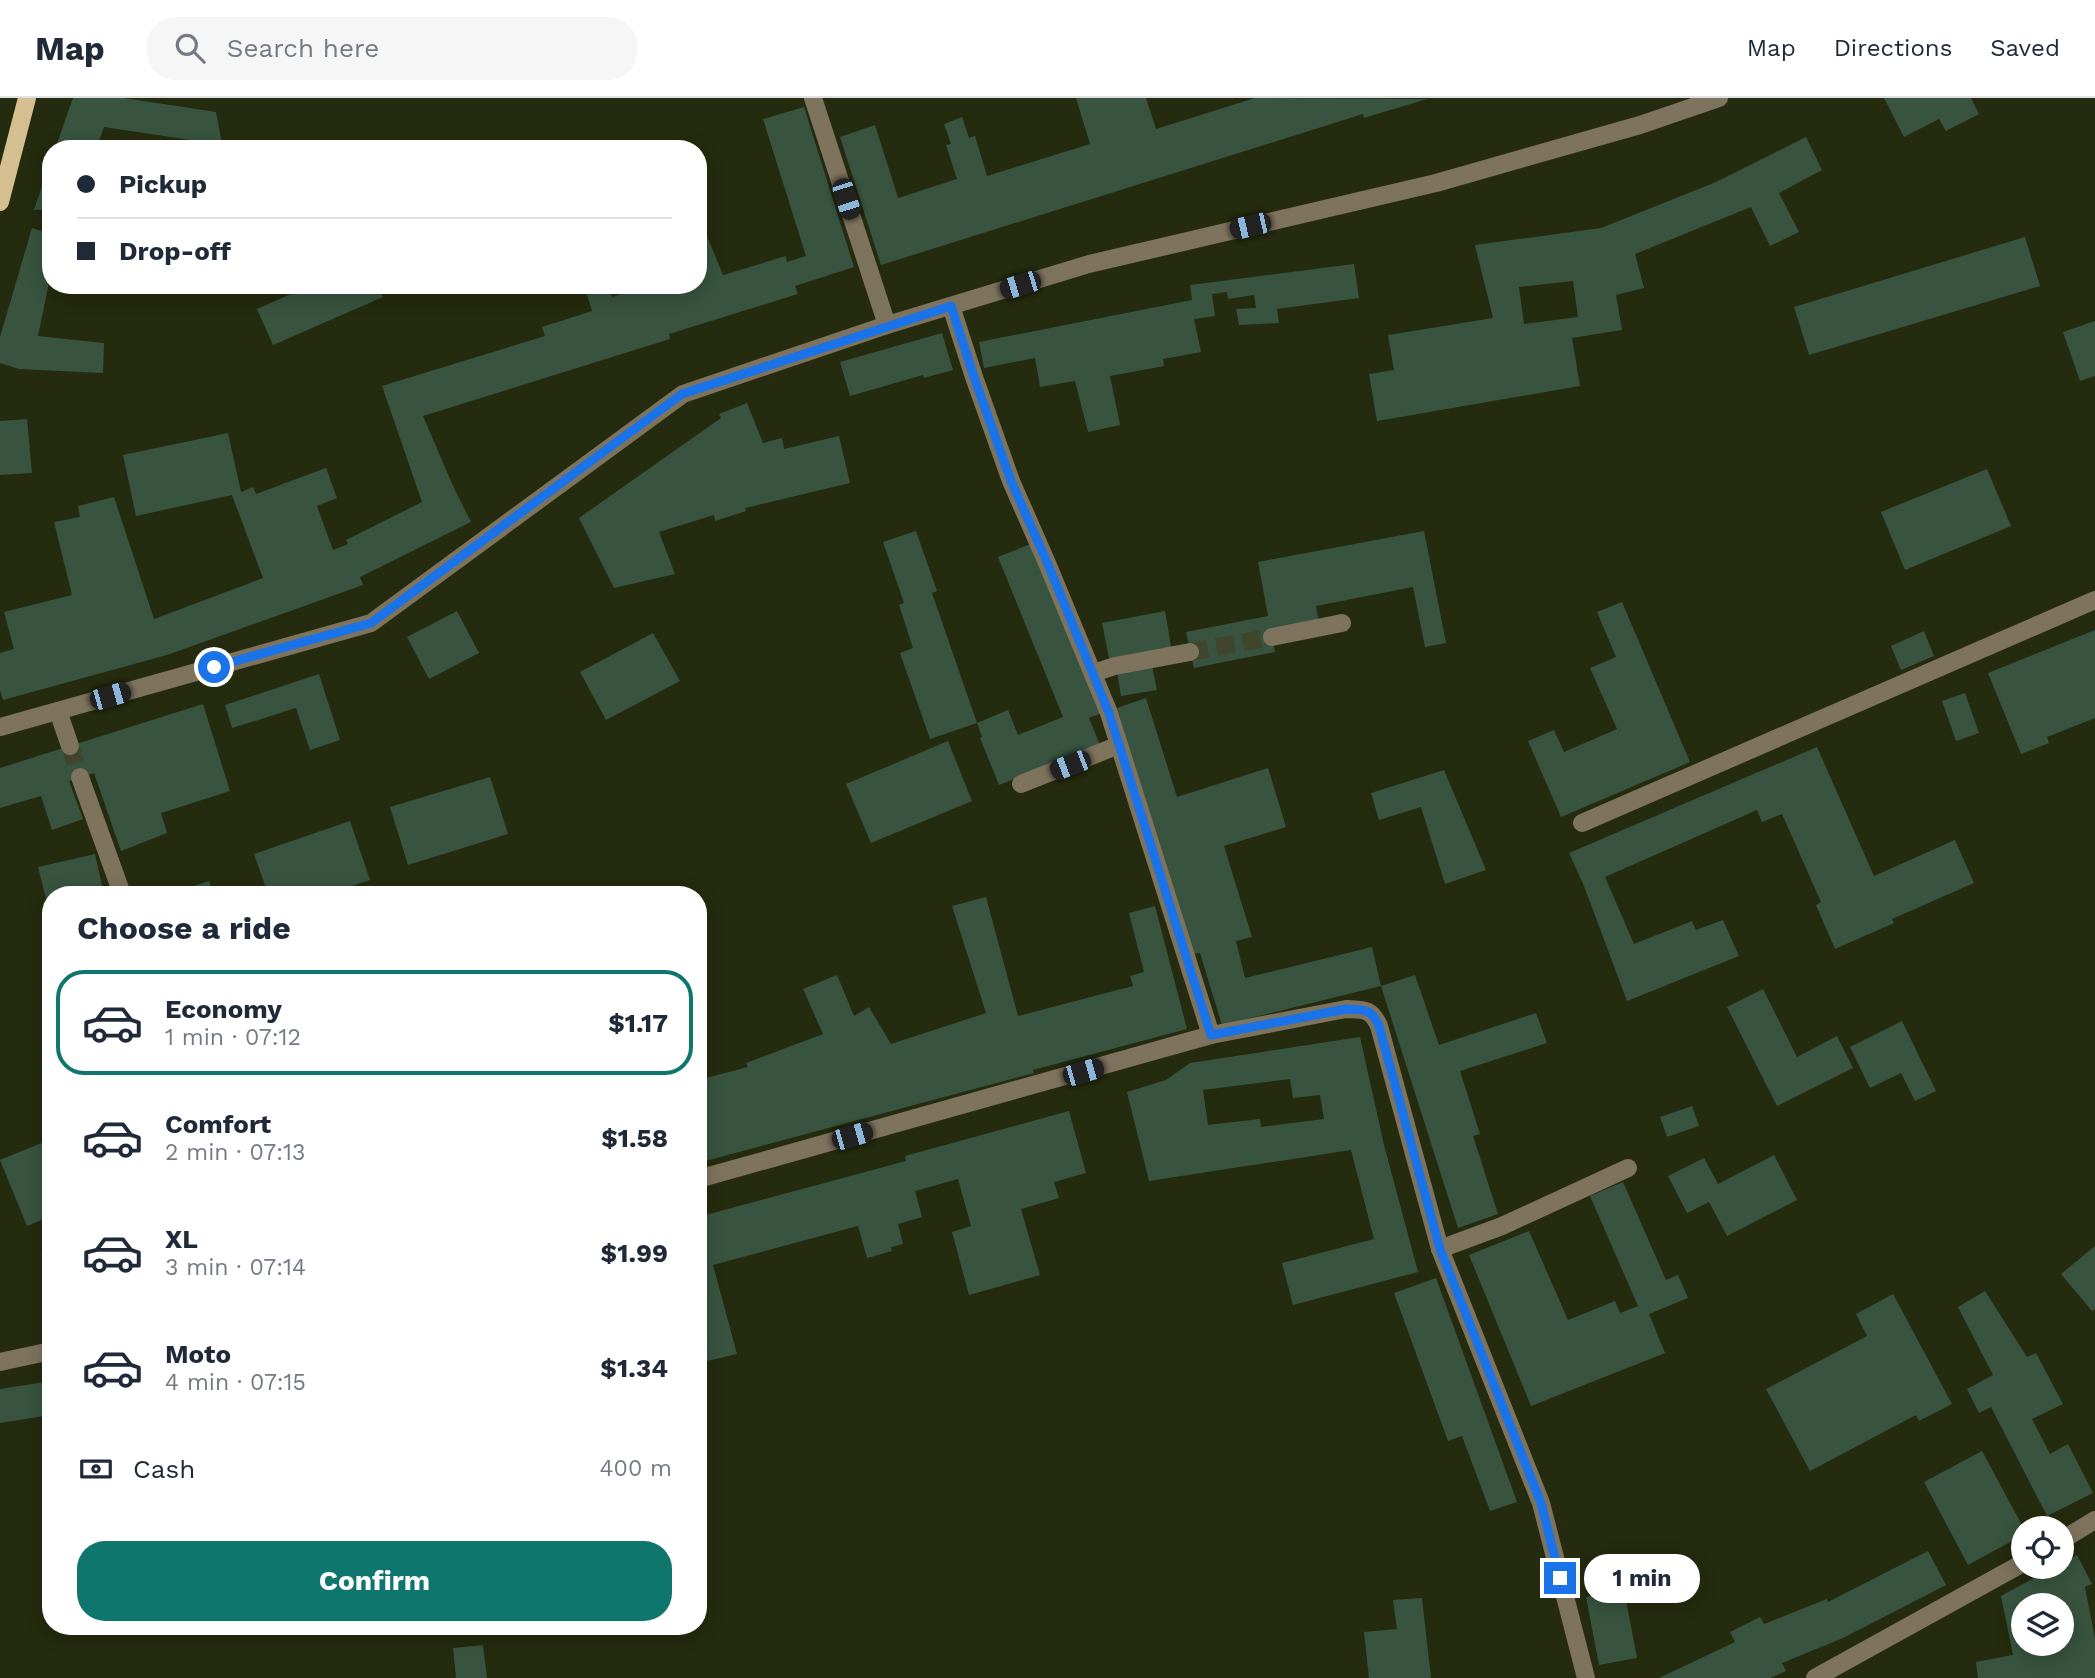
<!DOCTYPE html>
<meta charset="utf-8">
<style>
:root{--surface:#fff;--page:#f6f6f7;--text:#1f2937;--muted:#747a83;--line:#e0e1e3;--accent:#0f766e}
body{margin:0;font-family:"Work Sans",sans-serif;background:var(--page);color:var(--text);height:100vh;display:flex;flex-direction:column;font-size:26px;white-space:nowrap}
*{box-sizing:border-box;margin:0}
p{font-size:23px;color:var(--muted)}
.icon{flex:none;width:38px;height:38px;fill:none;stroke:currentColor;stroke-width:2;stroke-linecap:round;stroke-linejoin:round}
.map{position:relative;flex:1;overflow:hidden}
.side{position:absolute;left:42px;top:788px;width:665px;height:749px;display:flex;flex-direction:column;background:var(--surface);border-radius:28px;box-shadow:0 4px 18px #0003}
.side>*{flex:none}
.guide{position:absolute;left:42px;top:42px;width:665px;height:154px;border-radius:28px;box-shadow:0 4px 18px #0003;display:grid;align-content:center;height:154px;padding:0 35px;background:var(--surface)}
.buttons{position:absolute;left:2011px;top:1418px;display:grid;gap:14px}
.buttons a{display:grid;place-items:center;width:63px;height:63px;border-radius:50%;background:var(--surface);box-shadow:0 4px 18px #0003;font-size:35px}
.end{position:absolute;width:32px;height:32px;margin:-16px;border:9px solid #1a73e8;background:#fff;box-shadow:0 0 0 4px #fff}
.from{border-radius:50%}
.bubble{position:absolute;height:49px;border-radius:24px;background:var(--surface);box-shadow:0 4px 18px #0003;font-size:23px;font-weight:700;line-height:49px;text-align:center}
.car{position:absolute;width:21px;height:42px;margin:-21px -10px;border-radius:9px;box-shadow:0 0 5px 2px #0007;background:linear-gradient(#222 24%,#8ab4d8 0 40%,#222 0 76%,#8ab4d8 0 86%,#222 0)}
.guide b{display:flex;align-items:center;gap:24px;height:66px;font-size:26px}
.guide b+b{border-top:2px solid var(--line)}
.guide i{width:18px;height:18px;background:var(--text)}
ul{padding:0;list-style:none}
li{display:flex;align-items:center;gap:21px;height:105px;margin:0 14px 10px;padding:0 21px;border:4px solid transparent;border-radius:28px}
li div{flex:1}
li b{display:block;font-size:26px}
li em{font-style:normal;font-weight:700}
li.selected{border-color:var(--accent)}
li>.icon{width:63px;height:63px;stroke-width:1.5}
h2{padding:0 35px;font-size:32px;line-height:84px}
.pay{display:flex;align-items:center;gap:18px;height:77px;padding:0 35px;font-size:26px}
.pay p{margin-inline-start:auto}
.primary-button{display:flex;gap:14px;margin-top:auto;padding:14px 35px}
.primary-button a{flex:1;height:80px;border-radius:28px;background:var(--accent);color:#fff;font-size:28px;font-weight:700;line-height:80px;text-align:center}
header{display:flex;align-items:center;gap:42px;box-sizing:border-box;height:98px;padding:0 35px;background:var(--surface);border-bottom:2px solid var(--line)}
header strong{font-size:33px}
nav{display:flex;gap:38px;margin-inline-start:auto;font-size:24px}
.search{width:490px;height:63px;background:var(--page);display:flex;align-items:center;gap:18px;box-sizing:border-box;padding:0 24px;border-radius:28px;color:var(--muted);font-size:26px}
.map>svg:first-child{display:block}
</style>
<header>
<strong>Map</strong>
<div class="search"><svg class="icon" aria-label="search" viewBox="0 0 24 24"><circle cx="10" cy="10" r="6"/><path d="M15 15l6 6"/></svg>Search here</div>
<nav><a>Map</a><a>Directions</a><a>Saved</a></nav>
</header>
<div class="map">
<svg width="2095" height="1580" viewBox="0 0 2095 1580">
<rect width="100%" height="100%" fill="#252b0e"/>
<g fill="#385440" fill-rule="evenodd">
<path d="M73,0h51l92,14 7,37h-25l-1,-8 -93,-14 -8,22h-41z"/>
<path d="M1076,0h70l10,31 99,-31 172,1 -63,19 -1,-4 -482,151 -41,-128 35,-12 23,73 59,-19 -11,-34 5,-1 -7,-20 18,-7 7,21 6,-2 12,40 103,-32z"/>
<path d="M1884,0h87l8,16 -33,17 -7,-12 -35,18z"/>
<path d="M804,9l50,160 -59,19 3,8 -129,40 1,5 -247,77 30,70 18,36 -111,55 3,8 -196,70 -164,45 -3,-10v-37l14,-4 -10,-37 68,-17 -18,-73 26,-5 -2,-11 36,-9 40,122 109,-41 -31,-83 -96,21 -13,-61 105,-22 13,59 12,-5 3,7 70,-26 11,30 -20,8 16,44 15,-6 -2,-4 76,-38 -40,-116 163,-50 -3,-9 50,-16 -8,-26h24l4,12 39,-12h47v-71l25,61 63,-19 1,6 19,-6 -43,-137z"/>
<path d="M1806,39l16,33 -43,23 20,39 -29,14 -19,-39 -116,47 9,34 -28,7 6,35 -50,8 8,48 -203,35 -8,-47 25,-4 -6,-35 105,-17 -18,-73 126,-17 115,-46zM1573,183l5,36 -54,7 -5,-37z"/>
<path d="M50,64l1,47 -17,1z"/>
<path d="M32,130l19,6v39l-13,63 66,7 -1,30 -84,-4 -19,-6v-26z"/>
<path d="M2025,139l15,49 -231,69 -15,-48z"/>
<path d="M1354,166l5,34 -82,11 2,14 -40,2 -3,-16 20,-1 -2,-13 -26,4 -1,-7 -15,2 3,22 -21,3 7,33 -38,7 1,7 -54,10 10,49 -32,7 -13,-51 -35,6 -5,-29 -51,10 -5,-26 213,-42 -2,-15z"/>
<path d="M311,187h66l6,12 -110,48 -16,-36z"/>
<path d="M2095,223v55l-15,5 -17,-49z"/>
<path d="M942,235l11,37 -29,8 -1,-3 -73,21 -10,-34z"/>
<path d="M747,305l16,40 19,-5 2,11 55,-13 11,47 -105,25 1,3 -31,10 -1,-6 -55,17 16,42 -61,14 -35,-70 142,-100 -2,-4z"/>
<path d="M27,321l5,54 -32,2v-54z"/>
<path d="M1987,371l24,57 -106,44 -24,-58z"/>
<path d="M916,433l21,60 -5,2 45,130 31,-13 10,25 45,-18 -65,-160 35,-14 69,170 -13,5 11,27 -101,40 -19,-47 2,-1 -5,-14 -47,16 -30,-86 13,-5 -14,-43 5,-2 -21,-61z"/>
<path d="M1424,433l22,112 -21,4 -12,-60 -97,19 3,18 -48,9 4,19 -81,16 -8,-36 82,-16 -10,-54z"/>
<path d="M1622,504l68,160 -129,55 -33,-76 26,-11 10,22 53,-23 -27,-61 26,-11 -19,-45z"/>
<path d="M457,513l22,42 -50,26 -22,-42z"/>
<path d="M1165,513l7,41 -62,11 -8,-40z"/>
<path d="M2095,532v88l-48,19 2,6 -28,11 -33,-81z"/>
<path d="M1924,533l10,25 -33,14 -10,-24z"/>
<path d="M653,535l27,48 -74,39 -26,-48z"/>
<path d="M1152,568l5,24 -36,6 -4,-24z"/>
<path d="M319,576l21,66 -30,10 -14,-42 -64,20 -7,-23z"/>
<path d="M1965,595l14,40 -23,8 -14,-40z"/>
<path d="M1146,600l31,99 91,-29 18,59 -62,19 28,91 -16,4 9,37 127,-31 9,39 -159,39 -22,-72 -7,1 -76,-246z"/>
<path d="M203,606l27,87 -69,22 6,20 -46,18 -27,-78 -25,8 14,38 -31,11 -11,-34 -41,12v-40z"/>
<path d="M948,643l24,60 -101,42 -25,-59z"/>
<path d="M1817,649l57,129 81,-36 19,43 -82,36 2,4 -59,26 -19,-44 5,-3 -39,-88 -20,8 -5,-12 -152,67 29,67 58,-23 4,9 27,-10 16,36 -112,45 -43,-115 -15,-33z"/>
<path d="M1444,672l42,100 -41,14 -24,-77 -42,13 -8,-27z"/>
<path d="M490,679l18,57 -100,31 -18,-58z"/>
<path d="M350,723l20,59 -42,14h-60l-14,-40z"/>
<path d="M95,756l9,40h-53l-1,21 -12,-48z"/>
<path d="M209,783l5,13h-45z"/>
<path d="M986,799l32,119 115,-30 -3,-10 14,-4 -15,-59 26,-7 32,123 -154,41 1,3 -336,90v-83l50,-13 -2,-4 77,-29 -20,-45 34,-14 17,41 15,-9 22,37 95,-31 -34,-107z"/>
<path d="M1415,877l24,70 97,-32 11,30 -87,28 20,63 -7,2 25,78 -40,14 -77,-242z"/>
<path d="M1763,891l34,68 40,-21 16,32 -76,38 -50,-99z"/>
<path d="M1902,923l34,70 -21,10 -14,-28 -31,15 -20,-41z"/>
<path d="M1360,939l24,108 34,127 -125,33 -11,-42 92,-24 -23,-89 -202,31 -22,-89 39,-12 24,-17zM1290,981l3,19 27,-3 4,24 -63,8 -1,-8 -52,6 -5,-35z"/>
<path d="M1692,1008l7,20 -32,11 -7,-20z"/>
<path d="M1069,1013l17,62 -32,9 5,16 -38,11 19,66 -71,20 -17,-63 19,-6 -13,-47 -43,12 7,26 -24,7 5,20 -12,3 1,4 -25,7 -9,-32 -145,39 24,89 -34,8 -5,-17v-128l208,-56 -1,-5z"/>
<path d="M51,1041v77l-24,10 -27,-66z"/>
<path d="M1774,1057l23,45 -70,36 -18,-34 -22,11 -19,-37 36,-18 14,26z"/>
<path d="M1623,1084l43,98 12,-5 10,23 -39,16 16,39 -134,53 -62,-151 60,-24 39,89 47,-19 5,12 18,-7 -48,-110z"/>
<path d="M2095,1148v63l-3,2 -31,-37z"/>
<path d="M51,1153v34h-1l-9,-31z"/>
<path d="M1436,1180l81,224 -27,9 -28,-75 -14,5 -54,-148z"/>
<path d="M1985,1193l42,66 9,-4 27,51 -31,15 18,35 18,-10 25,49 -46,23 -56,-109 -12,6 -12,-24 26,-14 -35,-68z"/>
<path d="M1893,1196l59,110 -33,17 -3,-6 -106,56 -44,-82 101,-53 -11,-22z"/>
<path d="M51,1283v34l-51,8v-34z"/>
<path d="M1982,1353l41,76v8l-55,30 -44,-83z"/>
<path d="M1928,1453l18,34 -103,53 -61,25 4,8 -16,7h-111l76,-36 -5,-10 30,-15 4,7 63,-25 1,3z"/>
<path d="M2077,1457l15,29 -7,3 10,52v39h-117l-2,-16 37,-7 -12,-59 55,-30h6v-3zM2023,1507h39v38h-39z"/>
<path d="M1624,1492l13,68 -38,7 -13,-68z"/>
<path d="M1422,1500l9,80h-62l-5,-46 33,-3 -4,-29z"/>
<path d="M483,1547l4,33h-31l-3,-30z"/>
</g>
<g fill="none" stroke-linecap="round" stroke-linejoin="round">
<g stroke="#40462b" stroke-width="18" stroke-dasharray="18 9" stroke-linecap="butt">
<path d="M1190,554l82,-15"/>
<path d="M70,648l10,31"/>
</g>
<g stroke="#7e735d" stroke-width="18">
<path d="M813,0l74,227"/>
<path d="M951,208l23,71 37,104 36,82 62,150 102,322"/>
<path d="M1272,539l70,-14"/>
<path d="M1093,575l22,-7 75,-14"/>
<path d="M58,613l12,35"/>
<path d="M0,629l371,-104 312,-229 204,-69 202,-61 347,-81 204,-58 79,-27"/>
<path d="M80,679l42,117"/>
<path d="M1021,686l98,-39"/>
<path d="M1582,725l513,-223"/>
<path d="M698,1081l513,-144 135,-26c18,1 25,-1 33,17l61,223 101,254 45,175"/>
<path d="M1440,1151l62,-23 126,-58"/>
<path d="M0,1264l51,-11"/>
<path d="M2062,1442l33,-20"/>
<path d="M1815,1580l208,-115"/>
</g>
<path stroke="#d5bf90" stroke-width="18" d="M0,104l27,-104"/>
</g>
<g fill="none" stroke-linecap="round" stroke-linejoin="round">
<path stroke="#1a73e8" stroke-width="9" d="M214,569l157,-44 311,-229 269,-88 23,71 37,104 36,81 62,151 102,322 135,-26c18,1 25,-1 33,17l61,223 101,254 19,75"/>
</g>
</svg>
<div class="buttons">
<a><svg class="icon" aria-label="locate" viewBox="0 0 24 24"><circle cx="12" cy="12" r="6"/><path d="M12 2v4M12 18v4M2 12h4M18 12h4"/></svg></a>
<a><svg class="icon" aria-label="layers" viewBox="0 0 24 24"><path d="M12 4l9 5-9 5-9-5zM3 14l9 5 9-5"/></svg></a>
</div>
<i class="end from" style="left:214px;top:569px"></i>
<i class="end" style="left:1560px;top:1480px"></i>
<div class="bubble" style="left:1584px;top:1456px;width:116px">1 min</div>
<i class="car" style="left:846px;top:101px;rotate:162deg"></i>
<i class="car" style="left:1250px;top:128px;rotate:257deg"></i>
<i class="car" style="left:1020px;top:187px;rotate:253deg"></i>
<i class="car" style="left:110px;top:598px;rotate:74deg"></i>
<i class="car" style="left:1070px;top:667px;rotate:249deg"></i>
<i class="car" style="left:1083px;top:974px;rotate:74deg"></i>
<i class="car" style="left:852px;top:1038px;rotate:74deg"></i>
<div class="guide">
<b><i class="from"></i>Pickup</b>
<b><i></i>Drop-off</b>
</div>
<section class="side">
<h2>Choose a ride</h2>
<ul>
<li class="selected"><svg class="icon" aria-label="car" viewBox="0 0 24 24"><path d="M5 17H2v-5l4-1 3-4h7l3 4 3 1v5h-3M9 17h6M6 11h13"/><circle cx="7" cy="17" r="2"/><circle cx="17" cy="17" r="2"/></svg><div><b>Economy</b><p>1 min · 07:12</p></div><em>$1.17</em></li>
<li><svg class="icon" aria-label="car" viewBox="0 0 24 24"><path d="M5 17H2v-5l4-1 3-4h7l3 4 3 1v5h-3M9 17h6M6 11h13"/><circle cx="7" cy="17" r="2"/><circle cx="17" cy="17" r="2"/></svg><div><b>Comfort</b><p>2 min · 07:13</p></div><em>$1.58</em></li>
<li><svg class="icon" aria-label="car" viewBox="0 0 24 24"><path d="M5 17H2v-5l4-1 3-4h7l3 4 3 1v5h-3M9 17h6M6 11h13"/><circle cx="7" cy="17" r="2"/><circle cx="17" cy="17" r="2"/></svg><div><b>XL</b><p>3 min · 07:14</p></div><em>$1.99</em></li>
<li><svg class="icon" aria-label="car" viewBox="0 0 24 24"><path d="M5 17H2v-5l4-1 3-4h7l3 4 3 1v5h-3M9 17h6M6 11h13"/><circle cx="7" cy="17" r="2"/><circle cx="17" cy="17" r="2"/></svg><div><b>Moto</b><p>4 min · 07:15</p></div><em>$1.34</em></li>
</ul>
<div class="pay"><svg class="icon" aria-label="cash" viewBox="0 0 24 24"><path d="M3 7h18v10H3z"/><circle cx="12" cy="12" r="2"/></svg>Cash<p>400 m</p></div>
<div class="primary-button"><a>Confirm</a></div>
</section>
</div>
